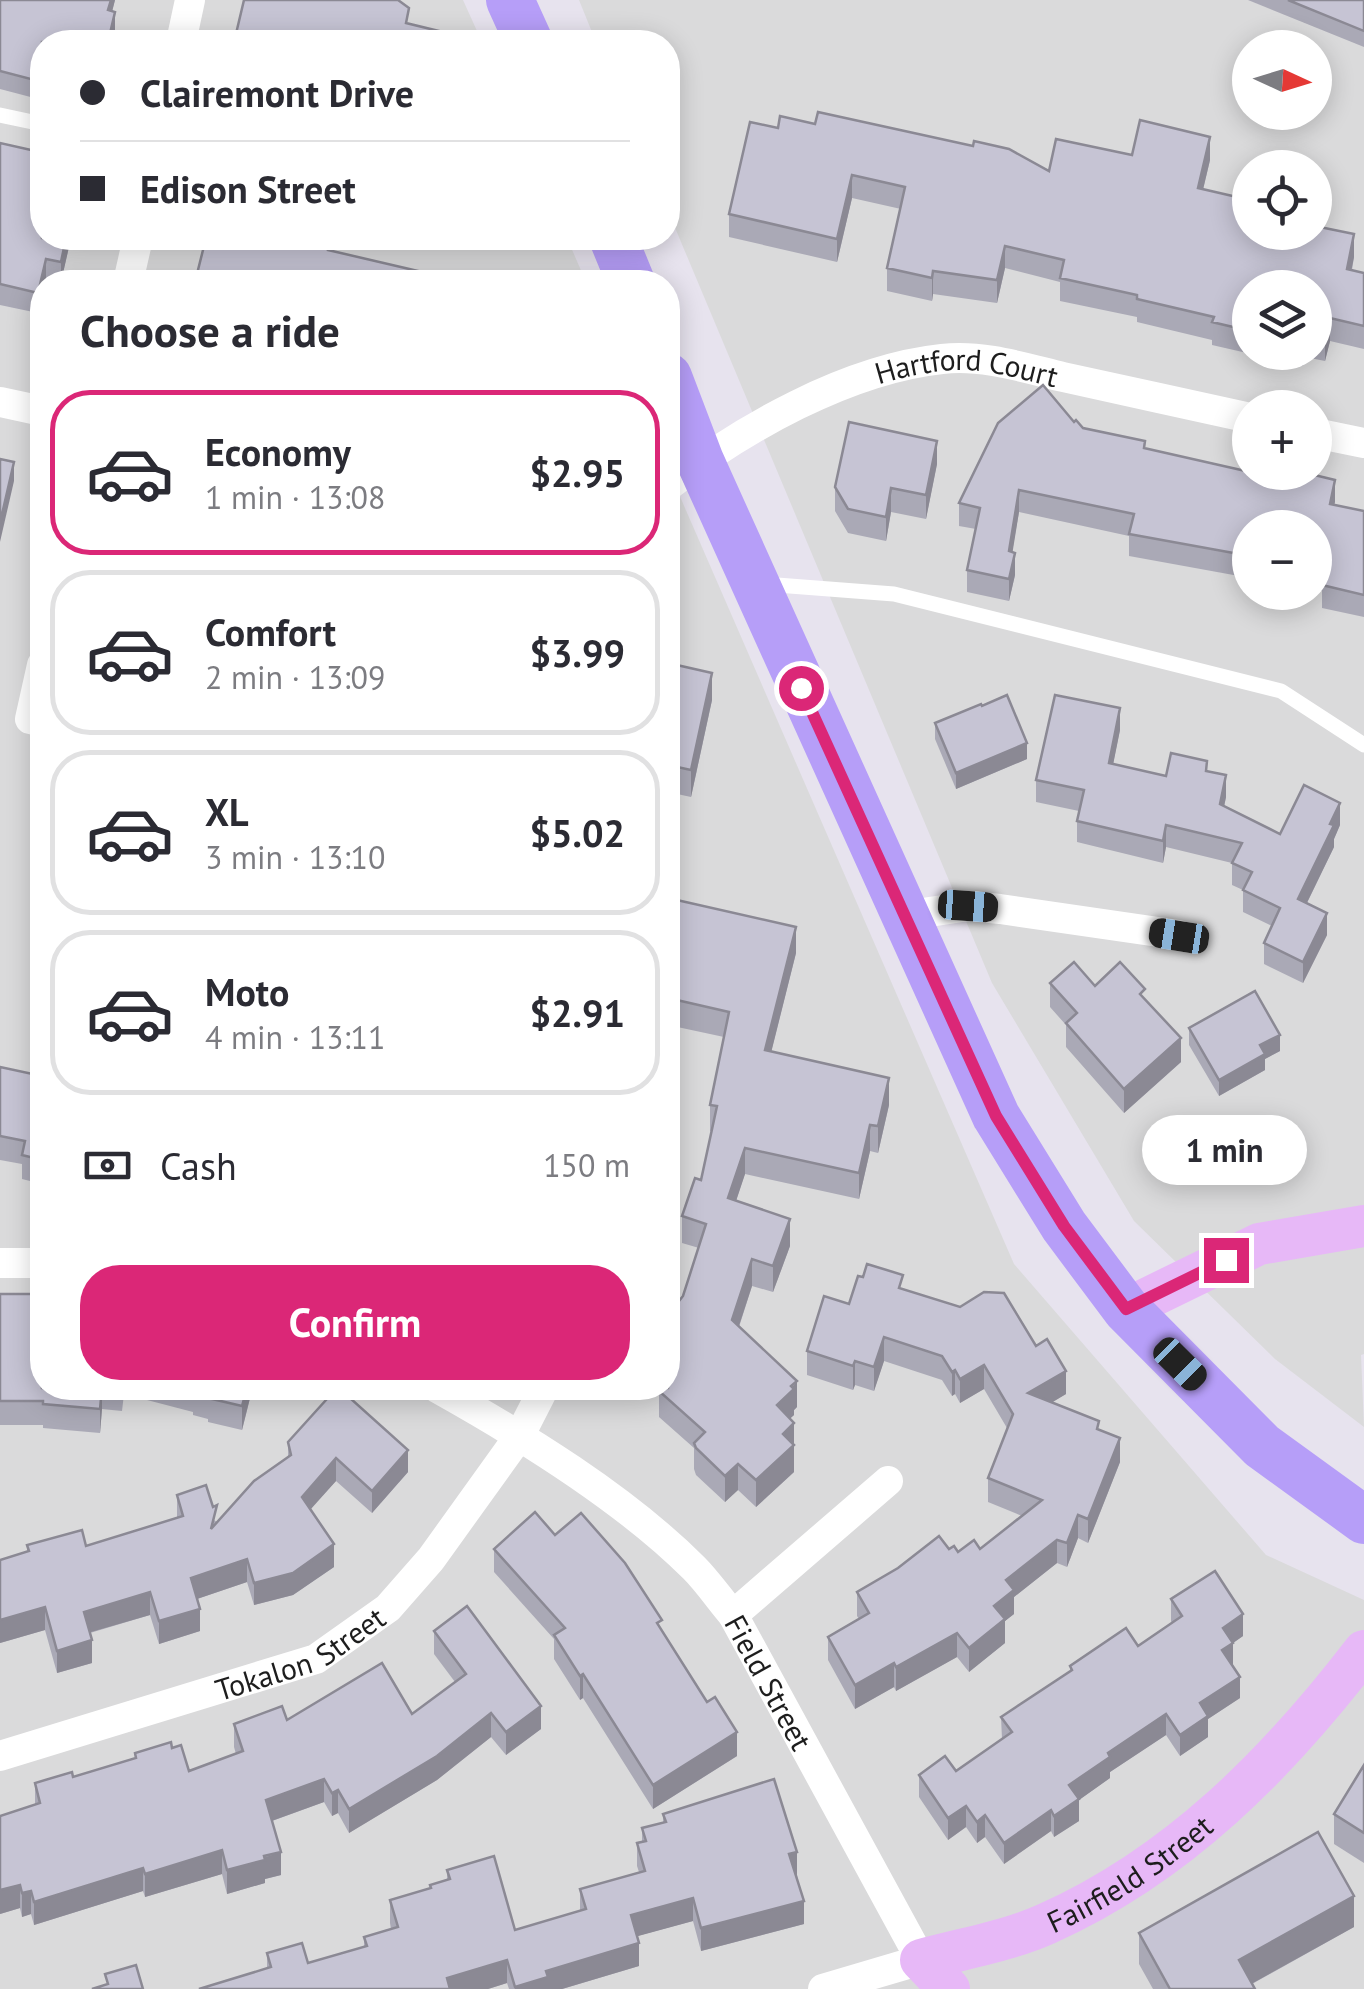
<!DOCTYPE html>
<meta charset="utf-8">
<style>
:root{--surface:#fff;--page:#f7f7f7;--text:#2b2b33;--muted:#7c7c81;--line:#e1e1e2;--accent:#db2777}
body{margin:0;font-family:"PT Sans",sans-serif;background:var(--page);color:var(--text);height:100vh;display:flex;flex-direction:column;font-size:38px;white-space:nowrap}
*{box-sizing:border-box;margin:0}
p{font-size:32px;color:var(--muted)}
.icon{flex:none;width:55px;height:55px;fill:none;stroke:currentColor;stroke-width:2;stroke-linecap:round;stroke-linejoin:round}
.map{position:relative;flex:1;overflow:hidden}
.sheet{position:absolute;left:30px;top:270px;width:650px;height:1130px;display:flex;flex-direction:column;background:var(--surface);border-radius:40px;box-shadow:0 5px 25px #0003}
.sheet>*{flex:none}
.top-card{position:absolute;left:30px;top:30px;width:650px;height:220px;border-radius:40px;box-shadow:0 5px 25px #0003;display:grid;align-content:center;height:220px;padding:0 50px;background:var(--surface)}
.needle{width:65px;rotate:94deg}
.tools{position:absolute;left:1232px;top:30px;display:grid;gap:20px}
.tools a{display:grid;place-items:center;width:100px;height:100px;border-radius:50%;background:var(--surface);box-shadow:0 5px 25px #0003;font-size:50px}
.end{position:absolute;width:45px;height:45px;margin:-22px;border:12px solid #db2777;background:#fff;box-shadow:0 0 0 5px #fff}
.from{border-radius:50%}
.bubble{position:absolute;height:70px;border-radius:35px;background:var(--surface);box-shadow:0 5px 25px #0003;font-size:32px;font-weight:700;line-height:70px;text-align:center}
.car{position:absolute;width:30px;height:60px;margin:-30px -15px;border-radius:12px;box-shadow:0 0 8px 2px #0007;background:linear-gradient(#222 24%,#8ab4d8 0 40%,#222 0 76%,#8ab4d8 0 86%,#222 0)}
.top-card b{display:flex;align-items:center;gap:35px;height:95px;font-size:38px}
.top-card b+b{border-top:2px solid var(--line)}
.top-card i{width:25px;height:25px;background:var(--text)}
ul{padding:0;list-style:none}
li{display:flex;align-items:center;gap:30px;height:165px;margin:0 20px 15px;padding:0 30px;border:5px solid var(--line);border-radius:40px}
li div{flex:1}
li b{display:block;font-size:38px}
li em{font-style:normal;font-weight:700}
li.current{border-color:var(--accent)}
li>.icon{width:90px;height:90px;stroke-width:1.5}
h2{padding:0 50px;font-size:45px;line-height:120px}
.pay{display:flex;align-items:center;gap:25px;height:110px;padding:0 50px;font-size:38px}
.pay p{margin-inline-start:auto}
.action{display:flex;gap:20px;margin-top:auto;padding:20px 50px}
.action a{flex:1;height:115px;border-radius:40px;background:var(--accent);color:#fff;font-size:40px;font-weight:700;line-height:115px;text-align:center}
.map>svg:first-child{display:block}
</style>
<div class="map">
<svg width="1364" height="1989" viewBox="0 0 1364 1989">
<rect width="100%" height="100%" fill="#e7e3ee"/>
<g fill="#dadadb" fill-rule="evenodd">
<path d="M0,0h463l19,42h-440v196h525l19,44h-544v1106h626v-919l346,795 252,291 98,45v389h-1364z"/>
<path d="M579,0h785v1354l-3,1 3,72 -89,-68 -141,-138 -142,-238 -324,-772v-169h-72zM1250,48h65v64h-65zM1250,168h65v64h-65zM1250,288h65v64h-65zM1250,408h65v64h-65zM1250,528h65v64h-65z"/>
</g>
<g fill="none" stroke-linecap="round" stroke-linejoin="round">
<g stroke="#fff" stroke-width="15">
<path d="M0,115l42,9"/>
<path d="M764,584l130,10 387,97 83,54"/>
</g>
<g stroke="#fff" stroke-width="30">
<path d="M181,42l9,-42"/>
<path d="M128,282l10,-44"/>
<path d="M0,402l42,9"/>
<path d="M1315,433l49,10"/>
<path id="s1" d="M668,486c74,-57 179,-117 274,-127 40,-5 83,9 121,18 62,14 125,27 187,41"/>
<path d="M42,665l-12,54 12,3"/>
<path d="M903,916l66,-10 31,3 179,26"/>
<path d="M0,1263h42"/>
<path id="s2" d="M437,1388c86,48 187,110 257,180 14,14 26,32 39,47l188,345 -98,29"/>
<path d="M733,1615l155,-134"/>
<path id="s3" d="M0,1756l316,-97 72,-51 43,-49 89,-124 24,-47"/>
</g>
<g stroke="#e7b8f7" stroke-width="42">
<path d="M1126,1309l133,-65 105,-18"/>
<path id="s4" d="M949,1989l-28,-29c40,-11 87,-19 125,-36 132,-59 232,-161 318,-273"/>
</g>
<g stroke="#b69ef8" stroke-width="48">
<path d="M510,0l19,42"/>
<path d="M613,238l18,44"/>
<path d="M668,377l32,84 296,655 68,110 62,83 136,137 102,74"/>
</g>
</g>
<g fill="#aaa9b6" fill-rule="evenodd">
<path d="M0,0h115l-3,11 3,19 -3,12h-70v58l-42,-11z"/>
<path d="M1248,0h116v47z"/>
<path d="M815,124l234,47 83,-16 78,5 -7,29 47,43 104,25 -2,13 12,3v76l-34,-8 -5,20 -20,-4 -2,9 -91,-21v-5l-75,-18v-5l-77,-16v-19l-55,-14 -8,35 -64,-9 -1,7 -45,-10v-23l14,-59 -49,-11 -15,64 -108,-25v-23l49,-86zM1250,288h65v64h-65z"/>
<path d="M0,143l71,95 -10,44 -15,-3 -4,3v12l-4,19 -38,-8z"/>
<path d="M1074,422l9,6 62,20 189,57 30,6v106l-42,-9v-17l-7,-1v-62h-65v50l-121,-22v-20l-110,-24 -7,40 3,23 -6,26 -42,-9v-22l9,-41 -17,-3v-23z"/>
<path d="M937,464l-11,55 -35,-7 -5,29 -38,-8 -13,-22v-24z"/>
<path d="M668,663l44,37 -21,97 -23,-5z"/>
<path d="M935,723l92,36 -71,30 -21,-50z"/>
<path d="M1120,730l-7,34 53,12 41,-5 19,26 -2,9 56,28 60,-9 -6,14v8l-27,56 20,32 -24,48 -39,-19v-21l8,-17 -29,-14v-22l-11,-5v-22l-66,-16 -3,16 -86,-21v-21l2,-10 -43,-9v-22z"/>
<path d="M668,898l128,55 -25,99 118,53 -11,48 -8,-2 -11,48 -114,-25 -9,27 54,45 -17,46 -21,-6 -13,41 58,80 -3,3v5l-4,3 4,5v49l-38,35 -18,-17 -13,12 -29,-27 -2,-6v-21l-35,-31v-26l9,-3v-73l15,-19 16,-48 -17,-5v-27l19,-36 11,-49h-2v-26l14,-68 -56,-12z"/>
<path d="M1050,983l45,3 50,13 36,63 -57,51 -58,-66v-22l-16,-18z"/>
<path d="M1189,1028l91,23 -15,8v11l-46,26 -30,-51z"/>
<path d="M0,1067l42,9v108l-20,-5v-15l-22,-4z"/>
<path d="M903,1289l163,105 -14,8 47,28 21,32 -32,81 -10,-5 -11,29 -10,-4 -43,34v17l-9,7v22l-36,29 -12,-15 -61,34 -2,-4 -39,22 -27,-49v-23l31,-18 -2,-3v-24l92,-43 9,3 22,-3 42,-33 -34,-14v-24l19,-50 -23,-39 -24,14 -5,-9 -3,2 -10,-16 -58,-19 -10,30 -19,-6 -2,5 -46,-15v-24l42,-47z"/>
<path d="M0,1294l42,94h209v6l-9,36 -34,-8v-3l-15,-4v-3l-69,-18 -2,17 -20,-2 -2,24 -57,-5v-3h-43z"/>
<path d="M288,1442l120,30 -36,41 -36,-32 -26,28 24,58 -41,28 -39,10 -7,-23 -50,17 3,32 -41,13 -9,-29 -60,18 2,30 -35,10 -12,-43 -45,13v-83l27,-8v-7l59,1 91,-28v-23l40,27 71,-65z"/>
<path d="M555,1535l107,95 75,126 -84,53 -70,-111 -3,2 -26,-41v-20l-60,-67v-23z"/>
<path d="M1171,1599l72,37 -10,7 -1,22 8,33 -32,21v18l-28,19 -14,-21 -56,37v6l-31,22v21l-25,16 -3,-6 -47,33 -19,-27 -8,6 -11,-16 -18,13 -29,-43v-22l37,-4 46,-32 -1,-22 69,-45v-6l68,-20 34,-23 -1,-2z"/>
<path d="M434,1631l107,98 -35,26 -15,-18 -54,43 -88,53 -11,-20 -6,3 -8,-14 -52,19 9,54 -16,4v4l-38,11 -5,-20 -77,23 -2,-6 -109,34 -3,-11 -9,3 -2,-9 -20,6 35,-109v-22l38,-6 62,-18v-6l37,-5 17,23 47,-17 -2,-7v-23l178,-10 43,-32 -21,-28z"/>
<path d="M1364,1765v98l-30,-19v-30z"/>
<path d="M663,1814l134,61 7,49 -103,27 -8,-30 -56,15 2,30 -77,23h-53l-2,-6 -19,6h-289l68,-21v-15l41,10 56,-16v-10l27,-8 -1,-6v-23l40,-11v-4l17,-5v-10l68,60 65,-19v-22l59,-17 -2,-6v-23l5,-1v-14l21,-5z"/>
<path d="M1354,1927l-102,57 3,5h-102l-14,-25v-31z"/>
</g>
<g fill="#8b8994">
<path d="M111,0h4l-7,28v-18z"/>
<path d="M115,12v18l-3,12h-4z"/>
<path d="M1210,137v23l-12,51v-23z"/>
<path d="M852,175v23l-15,64v-23z"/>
<path d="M1354,234v23l-7,35v-23z"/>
<path d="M66,238h5l-10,44v-20z"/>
<path d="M1005,246v22l-8,35v-23z"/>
<path d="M46,259v20l-1,3h-3v12l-4,19v-20z"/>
<path d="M933,271v23l-1,7v-23z"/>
<path d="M1330,318v23l-5,20v-23z"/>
<path d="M937,441v23l-11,55v-24z"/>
<path d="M14,462v19l-14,61v-19z"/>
<path d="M1335,480v22l-5,24v-22z"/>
<path d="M891,488v24l-5,29v-24z"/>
<path d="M1019,490v22l-10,62v-23z"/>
<path d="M1015,553v22l-6,26v-22z"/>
<path d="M712,673v27l-21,97v-27z"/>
<path d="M1120,708v22l-11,55v-22z"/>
<path d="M1027,743v16l-71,30v-16z"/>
<path d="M1226,775v22l-6,29v-22z"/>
<path d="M1340,803v22l-6,14v8l-36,74v-22z"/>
<path d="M1166,825v22l-3,16v-22z"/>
<path d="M1327,913v22l-24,48v-21z"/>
<path d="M796,927v26l-31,124v-27z"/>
<path d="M1280,1035v16l-15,8v11l-46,26v-16l41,-35z"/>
<path d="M1181,1038v24l-57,51v-24z"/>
<path d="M889,1078v27l-11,48v-27z"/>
<path d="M870,1125v26l-11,48v-26z"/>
<path d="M745,1148v26l-17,51v-27z"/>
<path d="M790,1219v27l-17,46v-26z"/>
<path d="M752,1259v27l-20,61v-27z"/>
<path d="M884,1337v24l-10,30v-24z"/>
<path d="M855,1361v24l-2,5v-24z"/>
<path d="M984,1365v24l-24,14v-24z"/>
<path d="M955,1370v24l-3,2v-24z"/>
<path d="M1066,1371v23l-38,23v-24z"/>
<path d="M797,1381v26l-3,3v5l-17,16v-26z"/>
<path d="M102,1388v21l-2,24v-24z"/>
<path d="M247,1388h4v6l-9,36v-24z"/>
<path d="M794,1423v49l-38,35v-27l27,-46z"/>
<path d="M1120,1438v24l-32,81v-24z"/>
<path d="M408,1450v22l-36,41v-22z"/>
<path d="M336,1458v23l-34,38v-22z"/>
<path d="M738,1464v26l-13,12v-26z"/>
<path d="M1078,1515v23l-11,29v-24z"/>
<path d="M1057,1540v23l-43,34v17l-9,7v22l-36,29v-24l25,-42 12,-26z"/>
<path d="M334,1544v23l-41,28 -39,10v-22z"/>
<path d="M247,1559v23l-56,19v-23z"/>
<path d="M150,1592v23l-66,19v-22z"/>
<path d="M45,1607v23l-45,13v-23z"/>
<path d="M200,1609v22l-41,13v-23z"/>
<path d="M1243,1614v22l-10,7v21l-11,7 1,-43z"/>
<path d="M957,1633v24l-61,34v-24z"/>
<path d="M92,1640v23l-35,10v-22z"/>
<path d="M894,1663v24l-39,22v-24z"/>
<path d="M583,1674v24l-3,2v-24z"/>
<path d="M1240,1677v21l-32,21v18l-28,19v-21l20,-32z"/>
<path d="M541,1706v23l-35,26v-23z"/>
<path d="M491,1713v24l-54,43 -88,53v-24z"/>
<path d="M1166,1714v21l-56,37v6l-31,22v21l-25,16v-21l15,-31 39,-32z"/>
<path d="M737,1732v24l-84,53v-24z"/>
<path d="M324,1779v23l-58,21v-23z"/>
<path d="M338,1790v23l-6,3v-23z"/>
<path d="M966,1806v21l-18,13v-22z"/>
<path d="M1051,1810v21l-47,33v-21z"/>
<path d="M985,1815v22l-8,6v-21z"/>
<path d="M222,1850v24l-77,23v-23z"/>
<path d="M281,1852v23l-16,4v4l-38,11v-24z"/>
<path d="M797,1852v23l-8,2v-23z"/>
<path d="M143,1868v23l-109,34v-23z"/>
<path d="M20,1885v23l-20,6v-24z"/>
<path d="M31,1891v23l-9,3v-24z"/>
<path d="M1354,1896v31l-112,62 -3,-29z"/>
<path d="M693,1898v23l-62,17v-23z"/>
<path d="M804,1901v23l-103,27v-23z"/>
<path d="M639,1943v23l-77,23h-47v-2l31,-16z"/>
<path d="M507,1960v23l-19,6h-41v-11z"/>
</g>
<g fill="#c6c4d4" stroke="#8b8994" stroke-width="2.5">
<path d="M0,0h111l-3,10 7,2 -7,30h-25l-18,-3 -1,3h-22v40l-42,-11z"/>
<path d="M244,0h154l11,8 -3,15 41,10 -2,9h-192l-18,-4z"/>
<path d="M1288,0h76v31z"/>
<path d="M818,112l155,34 1,-5 35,8 40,22 7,-32 76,16 8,-35 70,17 -12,51 52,12v32h65v-6l39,8 -7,35 17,4v53l-34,-8 -5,20 -10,-2v-48h-65v43l-38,-9 2,-5 -77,-18v-4l-77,-17 4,-18 -59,-14 -8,34 -64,-9 -1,7 -45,-10 18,-81 -53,-12 -15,64 -108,-25 21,-92 28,6 2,-12 35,8z"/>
<path d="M33,141l9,2v95h24l-5,24 -15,-3 -8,34 -38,-9v-141l31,7z"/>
<path d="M206,238h117l-1,5 7,2 -1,5 107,25 -1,5 12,2h-251z"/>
<path d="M1043,385l31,37 2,-2 7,8 62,13 -1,7 106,24 16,3 1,-3h10l20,5 1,-5h4l33,8 -5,24 34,7v84l-42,-10 3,-16 -10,-2v-39h-65v28l-121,-22 5,-20 -115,-24 -10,61 6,2 -6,26 -42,-9 13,-62 -21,-5 39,-80z"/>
<path d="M849,422l88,19 -11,54 -35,-7 -5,29 -38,-8 -13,-22z"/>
<path d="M0,459l14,3 -14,61z"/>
<path d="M668,663l44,10 -21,97 -23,-5z"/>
<path d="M1007,695l20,48 -71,30 -21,-50 46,-19 1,2z"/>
<path d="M1055,695l65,13 -11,55 57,13 5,-23 36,8 -1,10 20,4 -6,29 60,30 24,-49 36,18 -10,21 4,1 -36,74 29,14 -24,49 -39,-19 16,-35 -37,-18 9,-18 -20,-9 10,-20 -76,-18 -3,16 -86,-20 7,-31 -48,-10z"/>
<path d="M668,898l128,29 -31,123 124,28 -11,48 -8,-1 -11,48 -114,-25 -17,50 62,21 -17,47 -21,-7 -20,61 65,61 -6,5 3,3 -17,16 17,18 -11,11 11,11 -38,35 -18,-16 -13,12 -29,-28 -2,-5 11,-11 -46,-41 3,-3h6v-6l8,-10 -8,-7v-50l15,-19 23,-72 -24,-8 13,-38 6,2 16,-74 -7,-1 19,-93 -61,-14z"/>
<path d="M1074,962l21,24 25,-24 25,27 -5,5 41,44 -57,51 -58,-66 11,-10 -27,-30z"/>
<path d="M1255,991l25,44 -20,10 5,9 -46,26 -30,-52z"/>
<path d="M0,1067l42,9v84l-20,-5 3,-14 -25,-5z"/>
<path d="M867,1264l36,11 -4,13 61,19 24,-15 20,1 32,53 11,-7 19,32 -38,22 71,28 -2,8 23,9 -32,81 -10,-4 -11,28 -10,-3 -51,40 8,10 -20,16 11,13 -36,29 -12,-15 -61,34 -2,-4 -39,22 -27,-48 41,-24 -12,-21 41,-24 41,-32 10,13 5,-3 4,6 16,-12 6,9 62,-49 -54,-22 25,-64 -29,-49 -24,14 -5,-9 -3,2 -10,-16 -58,-19 -10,30 -19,-6 -2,5 -46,-15 17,-55 25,8 9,-28 5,1z"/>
<path d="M0,1294h36v4h5l1,90h60l-2,21 -57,-5v-3h-43z"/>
<path d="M191,1388h56l-5,18 -34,-8 1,-3 -16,-4 1,-3z"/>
<path d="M336,1389h4l68,61 -36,41 -36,-33 -34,39 32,47 -41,29 -39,10 -7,-24 -56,19 9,31 -41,12 -9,-29 -66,20 8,28 -35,11 -12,-44 -45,13v-60l29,-9 -2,-6 55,-15 4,16 97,-30 -6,-21 29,-10 7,22 4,-2 -6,24 43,-48 37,-26 -3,-13z"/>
<path d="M535,1512l20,23 26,-22 44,50 37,57 -5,3 50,79 8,-5 22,35 -84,53 -70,-111 -3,2 -26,-41 11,-7 -71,-79z"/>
<path d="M1215,1571l28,43 -20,14 10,15 -11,7 18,27 -40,26 8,13 -28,19 -14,-21 -58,39 2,4 -41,28 10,14 -25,17 -3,-6 -47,33 -19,-28 -8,7 -11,-16 -18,12 -29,-43 26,-19 11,15 56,-39 -11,-15 71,-47 -2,-4 56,-38 12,18 44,-30 -11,-17z"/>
<path d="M467,1606l74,100 -35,26 -15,-19 -54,43 -88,53 -11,-19 -6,3 -8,-14 -58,21 15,52 -17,4 1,4 -38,10 -5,-20 -77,24 -2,-6 -109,34 -3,-11 -9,2 -2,-8 -20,5v-74l40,-13 -5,-20 37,-11 1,5 63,-19 -1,-5 36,-11 1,6 9,-3 8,26 54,-20 -9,-27 48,-18 5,14 95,-57 30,51 54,-40 -32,-43z"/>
<path d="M1364,1765v68l-30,-19z"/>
<path d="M774,1779l23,73 -8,2 15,47 -103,27 -8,-30 -62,17 8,28 -93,28 2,6 -33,10 -8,-27 -60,18 3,11h-251l72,-22 -4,-14 35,-10 6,20 59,-17 -3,-9 34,-10 -8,-27 41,-12 -1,-3 20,-6 -3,-9 47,-14 21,74 71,-21 -6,-20 65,-18 -8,-28 9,-2 -4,-13 24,-6 -3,-8z"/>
<path d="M1318,1832l36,64 -115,64 16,29h-85l-31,-56z"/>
<path d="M136,1965l7,24h-51l16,-5 -3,-10z"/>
</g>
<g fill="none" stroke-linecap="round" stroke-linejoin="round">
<path stroke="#db2777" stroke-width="12" d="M801,688l195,428 68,110 62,83 100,-49"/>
</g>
<g text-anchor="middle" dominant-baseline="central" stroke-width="10" stroke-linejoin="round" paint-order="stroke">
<g font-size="30" fill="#1d1d1d" stroke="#fff">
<text stroke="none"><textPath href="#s1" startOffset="330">Hartford Court</textPath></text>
<text stroke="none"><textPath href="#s3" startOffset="318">Tokalon Street</textPath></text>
<text stroke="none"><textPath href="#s2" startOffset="452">Field Street</textPath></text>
<text stroke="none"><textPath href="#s4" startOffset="268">Fairfield Street</textPath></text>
</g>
</g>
</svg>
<div class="tools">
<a><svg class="needle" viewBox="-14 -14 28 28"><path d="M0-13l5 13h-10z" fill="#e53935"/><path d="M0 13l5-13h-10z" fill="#7c7c81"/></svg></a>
<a><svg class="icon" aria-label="locate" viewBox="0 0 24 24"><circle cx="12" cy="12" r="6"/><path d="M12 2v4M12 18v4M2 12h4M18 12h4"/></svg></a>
<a><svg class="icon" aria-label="layers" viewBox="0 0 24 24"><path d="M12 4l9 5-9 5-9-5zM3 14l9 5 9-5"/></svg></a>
<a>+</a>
<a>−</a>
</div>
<i class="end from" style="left:801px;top:688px"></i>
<i class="end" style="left:1226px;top:1260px"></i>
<div class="bubble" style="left:1142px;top:1115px;width:165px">1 min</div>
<i class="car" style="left:968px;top:906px;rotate:94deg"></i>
<i class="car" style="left:1179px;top:936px;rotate:279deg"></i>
<i class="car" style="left:1180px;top:1364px;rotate:135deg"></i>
<div class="top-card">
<b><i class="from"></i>Clairemont Drive</b>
<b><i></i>Edison Street</b>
</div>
<section class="sheet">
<h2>Choose a ride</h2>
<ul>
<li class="current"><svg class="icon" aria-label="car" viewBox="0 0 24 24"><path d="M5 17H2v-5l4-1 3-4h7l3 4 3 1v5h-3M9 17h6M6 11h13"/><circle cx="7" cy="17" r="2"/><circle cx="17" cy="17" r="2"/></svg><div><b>Economy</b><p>1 min · 13:08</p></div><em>$2.95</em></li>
<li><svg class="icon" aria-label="car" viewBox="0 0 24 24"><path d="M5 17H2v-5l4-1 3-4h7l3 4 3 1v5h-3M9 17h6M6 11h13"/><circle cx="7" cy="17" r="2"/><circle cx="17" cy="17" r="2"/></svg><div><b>Comfort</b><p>2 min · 13:09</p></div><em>$3.99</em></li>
<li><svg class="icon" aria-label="car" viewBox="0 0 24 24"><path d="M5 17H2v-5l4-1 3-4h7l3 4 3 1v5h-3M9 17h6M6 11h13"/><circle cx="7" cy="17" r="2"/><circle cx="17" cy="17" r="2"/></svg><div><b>XL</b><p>3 min · 13:10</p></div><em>$5.02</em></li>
<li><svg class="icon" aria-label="car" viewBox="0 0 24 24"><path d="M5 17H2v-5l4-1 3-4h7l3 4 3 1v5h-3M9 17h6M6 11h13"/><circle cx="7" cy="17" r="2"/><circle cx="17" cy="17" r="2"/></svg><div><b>Moto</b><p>4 min · 13:11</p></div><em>$2.91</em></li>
</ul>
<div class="pay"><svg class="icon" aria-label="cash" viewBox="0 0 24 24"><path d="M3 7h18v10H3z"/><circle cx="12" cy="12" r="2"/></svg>Cash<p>150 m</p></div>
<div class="action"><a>Confirm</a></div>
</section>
</div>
